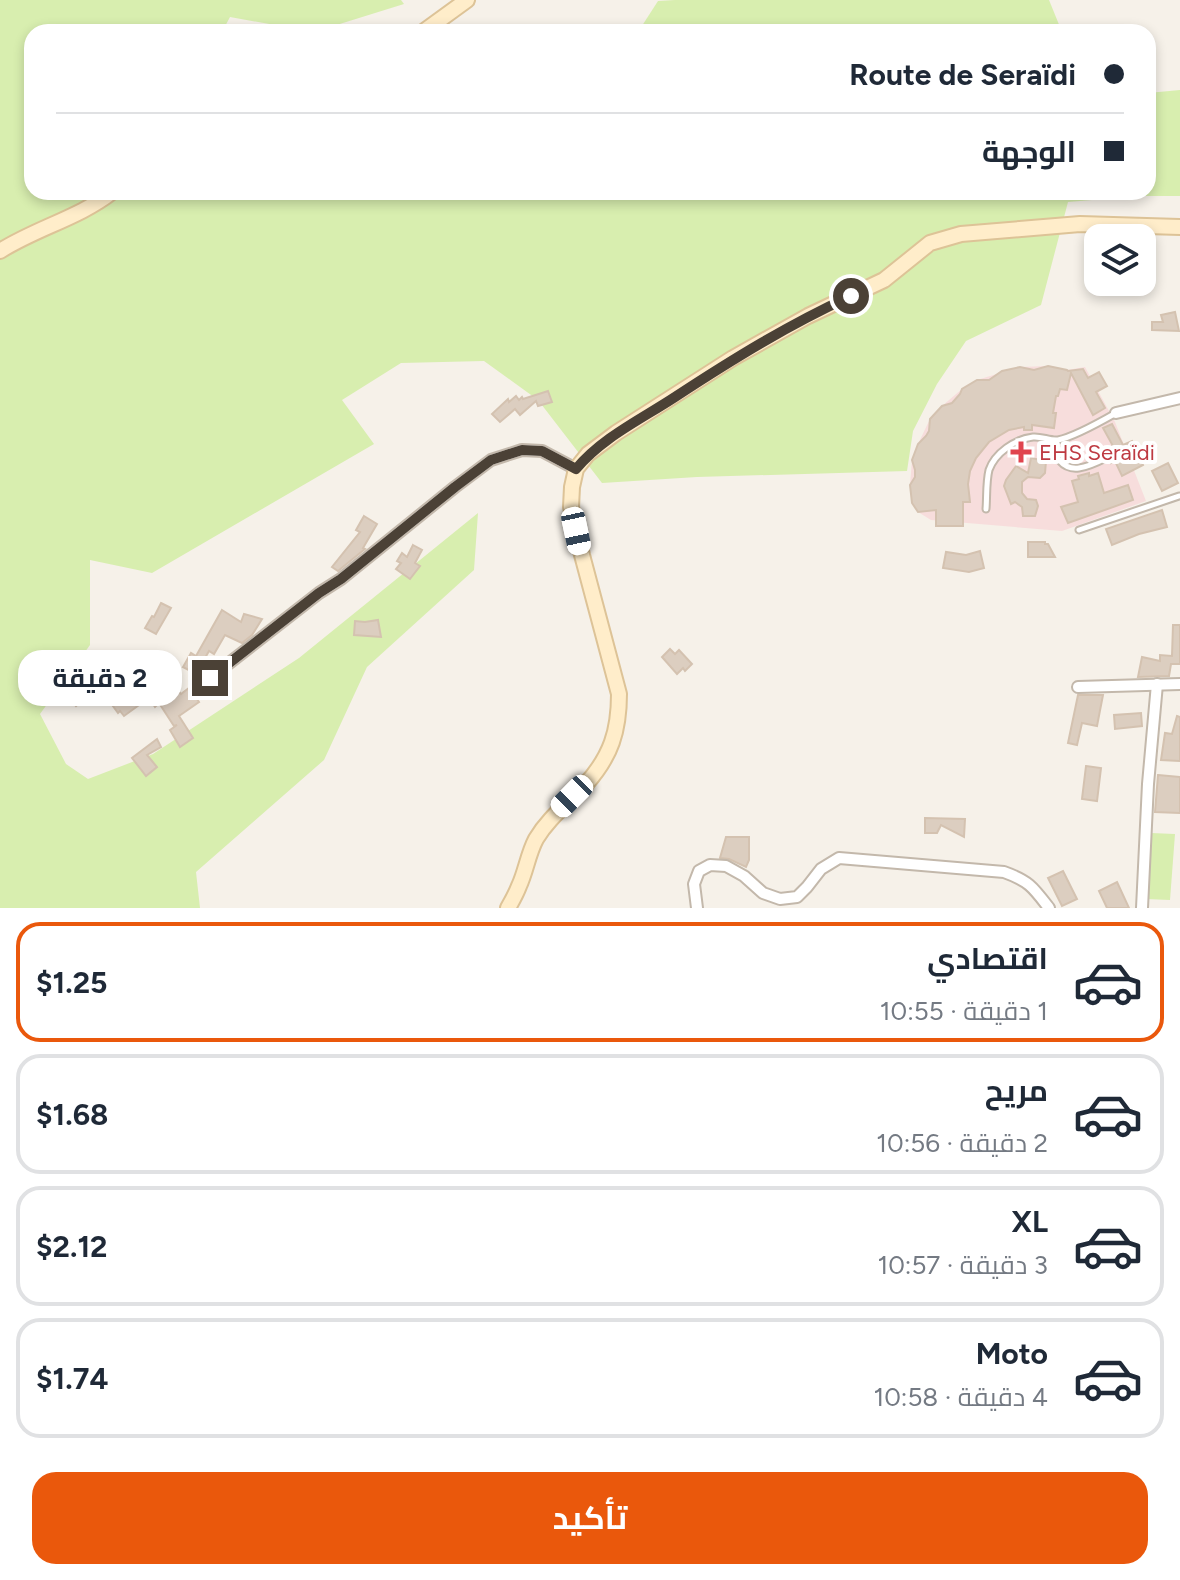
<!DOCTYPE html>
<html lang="ar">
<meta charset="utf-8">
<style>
:root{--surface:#fff;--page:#f6f6f7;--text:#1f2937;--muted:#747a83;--line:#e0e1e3;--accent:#ea580c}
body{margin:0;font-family:Figtree,Cairo,sans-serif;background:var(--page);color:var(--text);direction:rtl;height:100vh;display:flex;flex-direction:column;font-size:30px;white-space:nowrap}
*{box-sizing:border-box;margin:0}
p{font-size:26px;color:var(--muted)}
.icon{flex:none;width:44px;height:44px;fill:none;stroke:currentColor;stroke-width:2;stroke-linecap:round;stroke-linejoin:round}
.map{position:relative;height:908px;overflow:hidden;direction:ltr}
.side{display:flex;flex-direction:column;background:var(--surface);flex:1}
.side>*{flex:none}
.hud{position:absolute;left:24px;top:24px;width:1132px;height:176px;border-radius:24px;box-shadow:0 4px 12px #0003;direction:rtl;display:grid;align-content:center;height:176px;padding:0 32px;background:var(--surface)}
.fabs{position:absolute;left:1084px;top:224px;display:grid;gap:16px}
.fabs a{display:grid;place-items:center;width:72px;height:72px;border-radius:16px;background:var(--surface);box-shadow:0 4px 12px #0003;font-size:40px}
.end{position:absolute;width:36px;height:36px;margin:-18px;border:10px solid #4b4136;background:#fff;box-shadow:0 0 0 4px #fff}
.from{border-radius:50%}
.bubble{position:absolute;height:56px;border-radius:24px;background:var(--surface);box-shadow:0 4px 12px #0003;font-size:26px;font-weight:700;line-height:56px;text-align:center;direction:rtl}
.car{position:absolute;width:24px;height:48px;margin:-24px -12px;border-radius:10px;box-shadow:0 0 6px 2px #0007;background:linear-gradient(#fff 24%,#345 0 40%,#fff 0 76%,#345 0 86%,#fff 0)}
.hud b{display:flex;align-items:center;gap:28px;height:76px;font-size:30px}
.hud b+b{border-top:2px solid var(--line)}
.hud i{width:20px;height:20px;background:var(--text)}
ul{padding:14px 0 0;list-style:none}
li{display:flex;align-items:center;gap:24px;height:120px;margin:0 16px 12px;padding:0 16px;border:4px solid var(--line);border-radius:24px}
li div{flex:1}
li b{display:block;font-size:30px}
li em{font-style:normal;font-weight:700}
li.current{border-color:var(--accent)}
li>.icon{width:72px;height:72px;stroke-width:1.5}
.action{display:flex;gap:16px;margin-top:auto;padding:16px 32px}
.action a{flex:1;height:92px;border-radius:24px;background:var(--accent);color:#fff;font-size:32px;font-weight:700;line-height:92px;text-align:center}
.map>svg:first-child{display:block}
</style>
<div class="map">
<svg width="1180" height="908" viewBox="0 0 1180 908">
<rect width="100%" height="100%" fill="#f6f1e9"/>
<path fill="#f7dddc" d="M1048,366l19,4 18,-3 30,55 31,79 -84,30 -131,-11 -13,-8 -6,-9 -2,-18 2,-25 6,-16 12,-25 12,-13 20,-17 15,-9 43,-13z"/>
<g fill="#d8eeaf">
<path d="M0,0h401l3,4 -90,28 -84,-15 -8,15h-190v160h1116v-99l32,-3v106h-40l-72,6 -27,103 -75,36 -29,43 -24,47 -6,40 -210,6 -95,6 -64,-83 -54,-39 -83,2 -59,37 32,44 -222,129 -62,-13v85l-50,69 26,50 22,15 65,-25 146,-96 179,-145 -4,57 -107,97 -43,93 -128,112 4,36h-200z"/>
<path d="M675,0h374l13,32h-424l20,-31z"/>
<path d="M1151,833l24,1 -5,66 -24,-1z"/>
</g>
<g fill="#dccec0" stroke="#d4c2b0" stroke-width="2">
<path d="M1175,312l4,19 -27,-1v-8h11l-2,-7z"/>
<path d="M1048,366l19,4 1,1 15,-2 5,9 11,-6 8,14 -11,6 9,16 -12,7 -22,-42 -4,17 -7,-1 -2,7h-2l-3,17h3l-2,15 -22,-3v5h-8v-3l-15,3 -20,12 -13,16 -6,13 -2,13 2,18h-7v24h-27v-16l-18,2 -6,-9 -2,-18 5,-8v-7l-3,-10 6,-16 8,-8 3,-5 1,-12 12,-13 10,-3 8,-9 2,-5 15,-9h12l13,-9 18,-4 14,3z"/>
<path d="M548,391l4,11 -14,4 -2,-5 -16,14 -5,-6 -15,13 -8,-8 16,-15 1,3 7,-6 3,4 3,-3 1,2z"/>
<path d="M1112,424l11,21 9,-4 11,24 -21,11 -7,-15 -4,2v-7l-6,-6 8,-4 -10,-18z"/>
<path d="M1031,458l15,3 -1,12 -5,5 -12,-1 -6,5v11l5,6 9,1 2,6 -3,10h-12l-1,-9 -7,-5 -4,2 -7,-18 2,-6 10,-14 12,7z"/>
<path d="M1168,463l10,20 -16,8 -10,-20z"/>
<path d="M1089,473v3l9,-3 6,20 24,-8 5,15 -65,23 -7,-16 17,-5 -6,-21 7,-2 -1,-3z"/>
<path d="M1162,510l5,17 -28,7 -27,11 -6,-16z"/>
<path d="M364,516l13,8 -14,24 2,1 -27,22 -6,-4 28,-35 -4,-2z"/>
<path d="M1028,542h17v2h3l7,13h-27z"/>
<path d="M413,545l9,5 -7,13 5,3 -10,13 -14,-10 5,-6 -4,-2 5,-8 5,4z"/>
<path d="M980,551l4,17 -15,4 -26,-4 3,-16 20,3z"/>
<path d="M161,603l10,5 -15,26 -11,-6 7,-12 2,1z"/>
<path d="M222,610l19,12 3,-8 18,5 -10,16 -10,8 -17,-8 -11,19 -5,-3 -13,23 -13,-7 8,-14 5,3z"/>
<path d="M378,620l3,17 -27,-2 1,-14 10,1z"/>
<path d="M1173,625h7v39h-9l-2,12 -31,1 4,-20 18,4v-6l12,1z"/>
<path d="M670,649l5,5 4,-4 13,14 -7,7 -2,-3 -6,6 -15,-17z"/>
<path d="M106,666l8,9 -11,11 -3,-2 -24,22 -13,-14 15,-14 7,8z"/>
<path d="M165,674l16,20 8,-6 10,14 -20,14 14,22 -13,9 -10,-17 7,-5 -3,1 -15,-23 -4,4 -9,-14 10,-7 -2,-3z"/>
<path d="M127,689l5,7 -3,5 5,-3 5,7 -15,11 -4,-5 -2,2 -8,-11z"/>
<path d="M1078,695h25l-6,31 -15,-3 -5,22 -9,-2z"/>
<path d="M1141,713l1,13 -27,3 -1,-14z"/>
<path d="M1177,716l3,1v44l-19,-1 4,-27 7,1z"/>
<path d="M157,739l4,8 -14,8 10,12 -11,9 -14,-18z"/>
<path d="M1086,766l15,2 -4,33 -15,-2z"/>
<path d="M1158,775l22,2v36l-25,-1z"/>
<path d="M925,818l40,1 -1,18 -23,-12 -4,8h-12z"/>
<path d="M726,837h23v23l-3,7 -17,-8 -9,-1z"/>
<path d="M1063,871l14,28 -15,7 -14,-28z"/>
<path d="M1117,882l12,26h-22l-8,-17z"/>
</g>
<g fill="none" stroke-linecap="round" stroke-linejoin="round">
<g stroke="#c3b8ab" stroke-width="9">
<g id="lane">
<path d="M1055,441c-3,15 8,29 24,27 9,-1 19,-6 27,-10"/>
<path d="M986,509c1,-12 0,-27 3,-39 6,-17 26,-31 44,-33 8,-1 17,4 25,3 15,-3 44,-19 58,-27"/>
<path d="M1079,530l100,-34"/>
</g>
</g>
<g stroke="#c3b8ab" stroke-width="14">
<g id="street">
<path d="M1116,413l64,-15"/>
<path d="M210,678l109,-85 22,-14 114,-92 36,-27 31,-10 20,1 34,18"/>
<path d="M1078,687l102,-3"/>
<path d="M697,908l-3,-24 5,-13 11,-6 16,1 18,10 19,17 17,6 17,-2 10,-10 14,-18 18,-11 165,14c25,9 29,15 45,36"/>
<path d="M1142,908l6,-124 9,-100"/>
</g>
</g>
<g stroke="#ddc397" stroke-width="18">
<g id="secondary">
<path d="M423,32l44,-32"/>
<path d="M0,251c36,-23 79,-33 112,-59"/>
<path d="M508,908c4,-7 8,-14 11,-22 7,-15 9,-32 17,-47 13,-22 33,-36 50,-55 25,-28 33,-53 33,-90l-37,-139 -11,-48 1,-20 4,-18 12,-15 28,-21 117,-75 75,-42 76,-36 46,-37 31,-9 119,-10 100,3"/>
</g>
</g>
<use href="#lane" stroke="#fff" stroke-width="5"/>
<use href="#street" stroke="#fff" stroke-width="10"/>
<use href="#secondary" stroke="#ffedca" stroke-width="14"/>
</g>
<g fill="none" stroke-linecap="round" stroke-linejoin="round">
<path stroke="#4b4136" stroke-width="10" d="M210,678l109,-85 22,-14 114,-92 36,-27 31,-10 20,1 34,18c27,-32 64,-49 99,-72 58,-38 113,-72 176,-101"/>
</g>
<path fill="#e0444e" stroke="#fff" stroke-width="3" d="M1017 440h8v8h8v8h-8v8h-8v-8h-8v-8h8z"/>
<g text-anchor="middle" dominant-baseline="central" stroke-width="8" stroke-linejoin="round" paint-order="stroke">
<g font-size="22" fill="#be3a42" stroke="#fff" text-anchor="start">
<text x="1039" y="452">EHS Seraïdi</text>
</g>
</g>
</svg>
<div class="fabs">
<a><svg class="icon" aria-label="layers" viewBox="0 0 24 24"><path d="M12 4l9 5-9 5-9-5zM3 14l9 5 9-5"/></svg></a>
</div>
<i class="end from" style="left:851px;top:296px"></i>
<i class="end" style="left:210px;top:678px"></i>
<div class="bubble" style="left:18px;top:650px;width:164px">2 دقيقة</div>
<i class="car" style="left:576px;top:531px;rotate:168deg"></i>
<i class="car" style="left:572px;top:796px;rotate:225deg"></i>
<div class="hud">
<b><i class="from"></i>Route de Seraïdi</b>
<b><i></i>الوجهة</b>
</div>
</div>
<section class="side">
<ul>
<li class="current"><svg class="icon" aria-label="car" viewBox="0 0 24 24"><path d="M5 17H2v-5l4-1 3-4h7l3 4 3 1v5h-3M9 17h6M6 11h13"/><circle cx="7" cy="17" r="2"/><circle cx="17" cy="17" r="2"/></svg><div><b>اقتصادي</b><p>1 دقيقة · 10:55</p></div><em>$1.25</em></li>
<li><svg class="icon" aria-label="car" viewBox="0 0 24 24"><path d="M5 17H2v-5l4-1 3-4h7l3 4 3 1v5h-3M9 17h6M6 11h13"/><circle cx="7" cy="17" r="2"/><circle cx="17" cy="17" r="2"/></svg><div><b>مريح</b><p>2 دقيقة · 10:56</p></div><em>$1.68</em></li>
<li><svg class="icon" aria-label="car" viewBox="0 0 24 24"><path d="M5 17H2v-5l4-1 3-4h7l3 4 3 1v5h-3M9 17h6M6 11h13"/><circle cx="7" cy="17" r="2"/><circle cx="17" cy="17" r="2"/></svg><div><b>XL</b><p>3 دقيقة · 10:57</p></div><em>$2.12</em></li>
<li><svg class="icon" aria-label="car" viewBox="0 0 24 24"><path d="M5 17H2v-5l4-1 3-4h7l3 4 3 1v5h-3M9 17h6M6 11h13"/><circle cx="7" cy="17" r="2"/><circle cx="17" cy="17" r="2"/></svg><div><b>Moto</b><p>4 دقيقة · 10:58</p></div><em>$1.74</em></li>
</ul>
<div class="action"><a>تأكيد</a></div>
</section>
